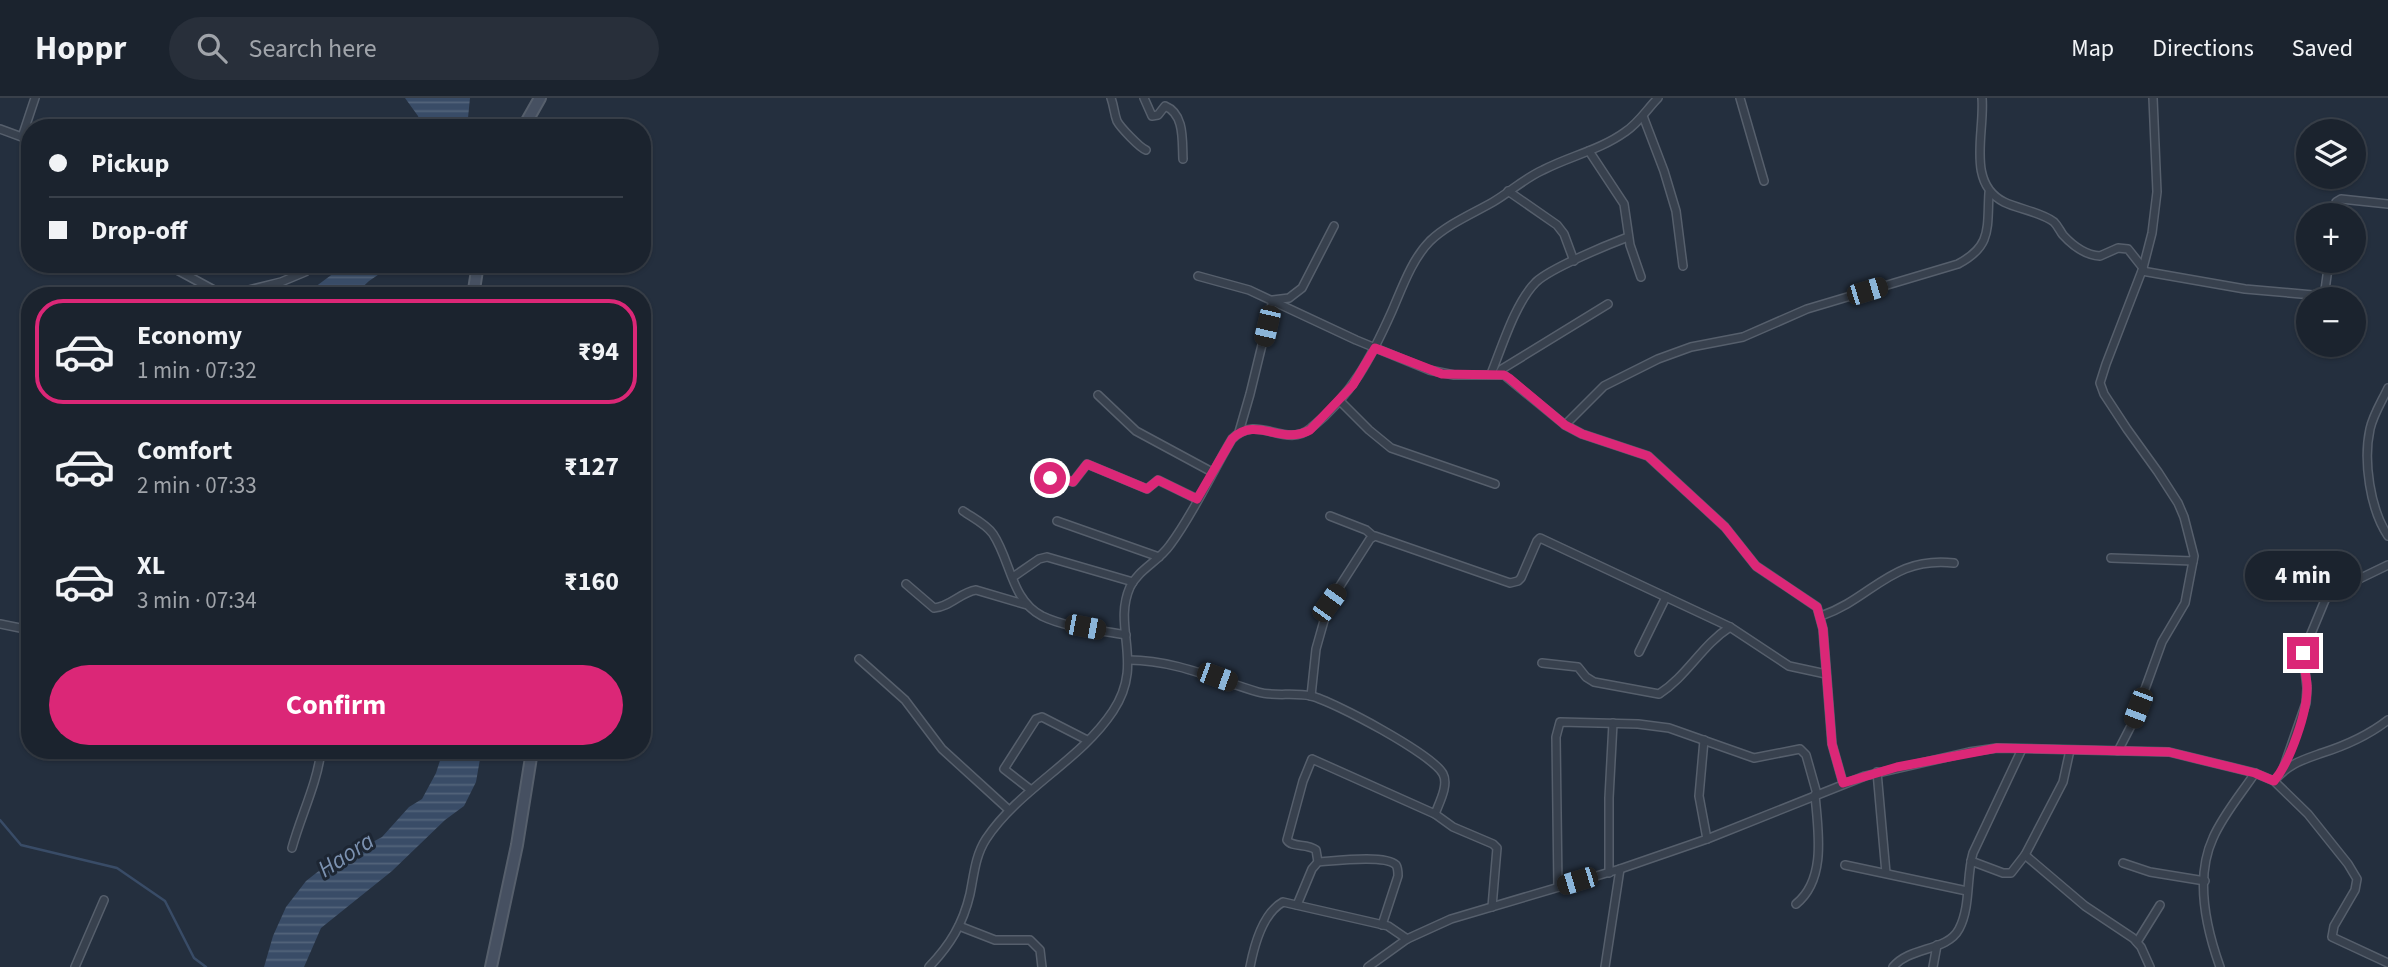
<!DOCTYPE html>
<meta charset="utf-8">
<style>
:root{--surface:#1b232e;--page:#282f3a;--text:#f1f3f6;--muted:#a0a4aa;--line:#39404a;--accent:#db2777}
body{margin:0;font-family:"Source Sans 3",sans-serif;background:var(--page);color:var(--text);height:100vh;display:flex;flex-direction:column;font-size:26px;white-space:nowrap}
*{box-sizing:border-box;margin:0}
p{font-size:23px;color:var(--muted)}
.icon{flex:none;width:38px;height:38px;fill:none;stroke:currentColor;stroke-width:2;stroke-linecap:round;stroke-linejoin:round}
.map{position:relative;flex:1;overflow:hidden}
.side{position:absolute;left:21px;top:189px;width:630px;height:472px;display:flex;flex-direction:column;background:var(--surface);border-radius:28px;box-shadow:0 2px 5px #0004,0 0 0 2px var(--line)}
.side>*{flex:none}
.guide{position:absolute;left:21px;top:21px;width:630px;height:154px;border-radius:28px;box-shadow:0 2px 5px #0004,0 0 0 2px var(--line);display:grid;align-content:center;height:154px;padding:0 28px;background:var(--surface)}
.controls{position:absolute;left:2296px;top:21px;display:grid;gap:14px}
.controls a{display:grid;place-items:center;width:70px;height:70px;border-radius:50%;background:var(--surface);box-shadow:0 2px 5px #0004,0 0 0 2px var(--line);font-size:35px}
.end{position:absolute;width:32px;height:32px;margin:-16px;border:9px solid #db2777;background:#fff;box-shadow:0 0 0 4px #fff}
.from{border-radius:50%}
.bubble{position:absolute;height:49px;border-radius:24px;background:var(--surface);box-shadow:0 2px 5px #0004,0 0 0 2px var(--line);font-size:23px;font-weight:700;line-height:49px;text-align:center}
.car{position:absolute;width:21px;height:42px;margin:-21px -10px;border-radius:9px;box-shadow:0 0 5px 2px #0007;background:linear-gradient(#222 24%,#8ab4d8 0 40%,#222 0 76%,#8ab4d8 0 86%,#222 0)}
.guide b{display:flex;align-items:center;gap:24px;height:66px;font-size:26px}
.guide b+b{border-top:2px solid var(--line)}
.guide i{width:18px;height:18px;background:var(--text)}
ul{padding:12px 0 0;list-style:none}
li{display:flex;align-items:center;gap:21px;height:105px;margin:0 14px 10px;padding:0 14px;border:4px solid transparent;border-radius:28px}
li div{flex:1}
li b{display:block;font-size:26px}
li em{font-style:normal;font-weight:700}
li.active{border-color:var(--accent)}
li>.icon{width:63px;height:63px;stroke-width:1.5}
.action{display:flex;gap:14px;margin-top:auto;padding:14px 28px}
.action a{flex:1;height:80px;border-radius:42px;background:var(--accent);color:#fff;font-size:28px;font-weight:700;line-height:80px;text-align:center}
header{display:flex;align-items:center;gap:42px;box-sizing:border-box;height:98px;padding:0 35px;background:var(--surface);border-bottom:2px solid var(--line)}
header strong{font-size:33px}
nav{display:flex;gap:38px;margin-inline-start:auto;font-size:24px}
.search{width:490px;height:63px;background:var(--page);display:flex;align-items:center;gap:18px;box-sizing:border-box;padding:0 24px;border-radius:38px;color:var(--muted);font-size:26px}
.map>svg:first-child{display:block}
</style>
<header>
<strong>Hoppr</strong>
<div class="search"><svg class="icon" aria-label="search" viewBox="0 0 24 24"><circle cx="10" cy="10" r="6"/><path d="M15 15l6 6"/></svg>Search here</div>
<nav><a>Map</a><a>Directions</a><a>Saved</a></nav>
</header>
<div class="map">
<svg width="2388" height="869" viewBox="0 0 2388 869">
<defs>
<pattern id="water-rules" width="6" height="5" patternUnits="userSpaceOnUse" patternTransform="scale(1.75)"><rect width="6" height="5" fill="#394c67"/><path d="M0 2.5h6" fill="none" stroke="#53647b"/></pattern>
</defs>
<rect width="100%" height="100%" fill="#242f3e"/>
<g fill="url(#water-rules)">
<path d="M405,0h65l-3,30h-45l-4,-12z"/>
<path d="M346,166h48l-25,17 -16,15h-50z"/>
<path d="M443,653h35l2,8 -4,23 -12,24 -19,14 -53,51 -71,57 -17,39h-40l9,-31 13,-29 20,-26 14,-11 62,-33 27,-30 13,-8 14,-26z"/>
</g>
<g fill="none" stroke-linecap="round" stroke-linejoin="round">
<path stroke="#394c67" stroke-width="2.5" d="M0,722l21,25 96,23 48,33 29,57 12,9"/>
<g stroke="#565f6c" stroke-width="10">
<g id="street">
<path d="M1111,0c3,8 3,15 6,23 3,6 23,27 29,29"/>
<path d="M1144,0l8,18 6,-1 7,-9c20,8 17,35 18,53"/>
<path d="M1740,0l24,83"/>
<path d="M1982,0c3,34 -16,85 22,104 14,7 37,10 50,20 4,4 6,9 9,13 10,11 23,20 37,21l18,-8 10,1 15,19"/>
<path d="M1643,18l21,55 12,40 7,55"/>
<path d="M0,31l30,11"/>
<path d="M22,39l13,-39"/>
<path d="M1589,53l35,53 6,41 11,32"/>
<path d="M1508,93l49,34 7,9 10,27"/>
<path d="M2334,117l2,-13 5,-3 47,5"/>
<path d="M166,166l59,32 56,-14 24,-10"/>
<path d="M2142,173l103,18 68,6 10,-2 2,-3 4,-29"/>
<path d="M1198,178l51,14 107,50 73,30 25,5h50l61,50 17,9 66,22 77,71 31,39 61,41 6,22 9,115 11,39"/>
<path d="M1491,276c11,-27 24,-71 45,-92 15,-14 71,-37 92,-45"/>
<path d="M1499,276l3,-5 106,-65"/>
<path d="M2388,290c-6,13 -15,27 -18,41 -7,32 0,80 18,107"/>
<path d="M1098,297l38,36 76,41"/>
<path d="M1340,303l29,29 22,18 104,36"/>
<path d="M1565,327l39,-39 54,-27 33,-12 52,-10 64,-28 151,-45c34,-18 29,-35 31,-71"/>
<path d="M1239,334l11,-38 23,-94 16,-2 13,-10 32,-62"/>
<path d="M1046,383l11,-5 16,6 14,-18 60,25 11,-9 39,19"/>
<path d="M963,413c10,7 23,13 30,23 18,27 18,66 49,82 25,12 57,14 84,19"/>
<path d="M1330,418l36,14 7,6"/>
<path d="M1057,423l102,36"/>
<path d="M2111,460l82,3"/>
<path d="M1013,479l26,-18 8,-2 86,25"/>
<path d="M906,486l28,24c16,-1 27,-16 42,-18l51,15"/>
<path d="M1821,518c52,-18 70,-60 133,-53"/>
<path d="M0,526l30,6"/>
<path d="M1639,554l27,-55"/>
<path d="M859,561l46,41 37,49 67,61"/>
<path d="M1129,562c45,0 86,19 129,32 17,5 35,0 53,4 22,5 123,59 132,78 6,11 -4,29 -8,40l18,13 40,17 4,4 -5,59"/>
<path d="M1542,565l36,4 8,10 8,5 65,12c28,-18 43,-49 71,-67"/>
<path d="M1311,598l5,-47 13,-46 41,-64 5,-3 135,47 8,-2 3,-3 16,-37 3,-3 190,89 59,39 37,8"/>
<path d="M1704,642l-5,56 8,43"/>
<path d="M2118,653l15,-29 29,-80 23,-39 9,-47 -10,-39 -6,-14 -20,-31 -31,-43 -23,-35 -4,-11 6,-19 37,-96 9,-35 5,-41 -4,-94"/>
<path d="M1877,674l9,101"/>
<path d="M2282,674l24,-69 1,-15 -4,-35 22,-53 7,-8 56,-27"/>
<path d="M2274,683c14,-17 28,-21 48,-28 22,-7 48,-19 66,-33"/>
<path d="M1031,692l-27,-21 32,-50 6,-2 45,23"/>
<path d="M292,750c9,-33 25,-64 29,-97"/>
<path d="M2025,757l60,51 48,32 8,9 9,20"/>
<path d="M1971,763l32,12h8l14,-18 38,-73 7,-32"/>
<path d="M1318,764l-2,-12c-9,-7 -24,-2 -29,-10l16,-59 9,-22 123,55"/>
<path d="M2123,765l27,9 55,9"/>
<path d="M1845,767l122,26"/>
<path d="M1609,775v-75l4,-75"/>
<path d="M1558,789l-2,-150 4,-15 78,2 31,4 85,30 46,-9 6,6 11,39"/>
<path d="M1796,806c31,-25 22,-74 19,-109"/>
<path d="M1297,807l15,-36 6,-7c16,-1 67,-8 78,3 2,3 2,8 2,11l-16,49"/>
<path d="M959,828l36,14h35l10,10 2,17"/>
<path d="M2137,844l23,-37"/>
<path d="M75,869l29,-67"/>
<path d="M929,869c21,-22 34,-43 41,-73 4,-19 5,-38 16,-55 34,-51 94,-78 127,-128 32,-48 -1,-83 17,-124 8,-17 29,-26 40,-42 24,-32 41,-71 62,-106 26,-27 53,11 79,-11 41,-33 60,-70 81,-117 10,-23 20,-52 38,-70 18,-17 42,-27 63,-39 17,-10 32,-24 50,-32 27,-14 57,-20 82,-38 14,-9 22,-23 33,-34"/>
<path d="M1250,869c4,-21 13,-54 33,-65l105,24 19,13"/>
<path d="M1368,869l39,-28 44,-20 169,-50 87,-30 158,-63 104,-24 28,-4 172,4 86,21 19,8 34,33 40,50 9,15 -2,11 -21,36 -2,11 56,26"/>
<path d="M1605,869l15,-98"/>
<path d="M1893,869c17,-21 54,-15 66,-38 12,-23 7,-52 14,-76l49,-104"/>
<path d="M1933,869l4,-22"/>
<path d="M2220,869c-14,-39 -25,-90 -7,-129 10,-23 28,-44 42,-65"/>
</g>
</g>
<g stroke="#565f6c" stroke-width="14">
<g id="secondary">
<path d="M523,30l17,-30"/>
<path d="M473,198l5,-32"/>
<path d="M491,869l26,-122 15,-94"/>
</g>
</g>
<use href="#street" stroke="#38414e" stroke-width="7"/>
<use href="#secondary" stroke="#465061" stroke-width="10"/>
</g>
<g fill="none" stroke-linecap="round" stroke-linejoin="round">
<path stroke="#db2777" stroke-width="9" d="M1050,380l7,-2 16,6 14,-18 60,25 11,-9 39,19 35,-60c24,-24 49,7 78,-9l43,-45 22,-37 67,26 62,1 5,3 56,47 17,9 66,22 77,71 31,39 61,41 6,22 9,115 11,39 54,-16 100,-19 172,4 86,21 19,8c16,-19 34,-70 33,-95 0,-11 -5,-22 -4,-33"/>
</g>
<g text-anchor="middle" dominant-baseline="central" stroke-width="6" stroke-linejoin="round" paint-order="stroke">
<g font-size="24" font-style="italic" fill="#7c92b1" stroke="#1d2633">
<text transform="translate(346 757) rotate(-33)">Haora</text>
</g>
</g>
</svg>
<div class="controls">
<a><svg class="icon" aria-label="layers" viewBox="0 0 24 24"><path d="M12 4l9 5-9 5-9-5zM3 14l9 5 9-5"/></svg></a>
<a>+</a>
<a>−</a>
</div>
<i class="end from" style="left:1050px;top:380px"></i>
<i class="end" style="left:2303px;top:555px"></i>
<div class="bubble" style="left:2245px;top:453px;width:116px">4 min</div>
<i class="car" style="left:1867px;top:193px;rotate:73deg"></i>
<i class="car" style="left:1267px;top:228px;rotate:193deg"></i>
<i class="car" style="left:1329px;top:505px;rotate:36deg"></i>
<i class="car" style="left:1085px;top:529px;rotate:101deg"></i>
<i class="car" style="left:1217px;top:579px;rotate:110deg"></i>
<i class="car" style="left:2138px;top:610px;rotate:201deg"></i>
<i class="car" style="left:1577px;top:783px;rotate:253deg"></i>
<div class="guide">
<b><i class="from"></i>Pickup</b>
<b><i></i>Drop-off</b>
</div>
<section class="side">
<ul>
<li class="active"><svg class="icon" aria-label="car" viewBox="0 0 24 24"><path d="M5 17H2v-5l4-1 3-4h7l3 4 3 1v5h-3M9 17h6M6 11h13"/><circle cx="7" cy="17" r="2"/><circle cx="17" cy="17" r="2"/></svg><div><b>Economy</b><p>1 min · 07:32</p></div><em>₹94</em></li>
<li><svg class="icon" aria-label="car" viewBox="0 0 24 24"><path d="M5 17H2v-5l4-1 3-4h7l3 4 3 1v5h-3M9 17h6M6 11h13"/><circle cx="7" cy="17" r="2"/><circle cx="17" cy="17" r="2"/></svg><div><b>Comfort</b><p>2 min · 07:33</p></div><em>₹127</em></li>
<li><svg class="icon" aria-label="car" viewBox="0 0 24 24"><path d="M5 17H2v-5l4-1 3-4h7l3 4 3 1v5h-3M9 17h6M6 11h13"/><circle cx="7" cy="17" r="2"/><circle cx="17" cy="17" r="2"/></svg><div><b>XL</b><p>3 min · 07:34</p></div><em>₹160</em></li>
</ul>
<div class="action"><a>Confirm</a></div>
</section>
</div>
